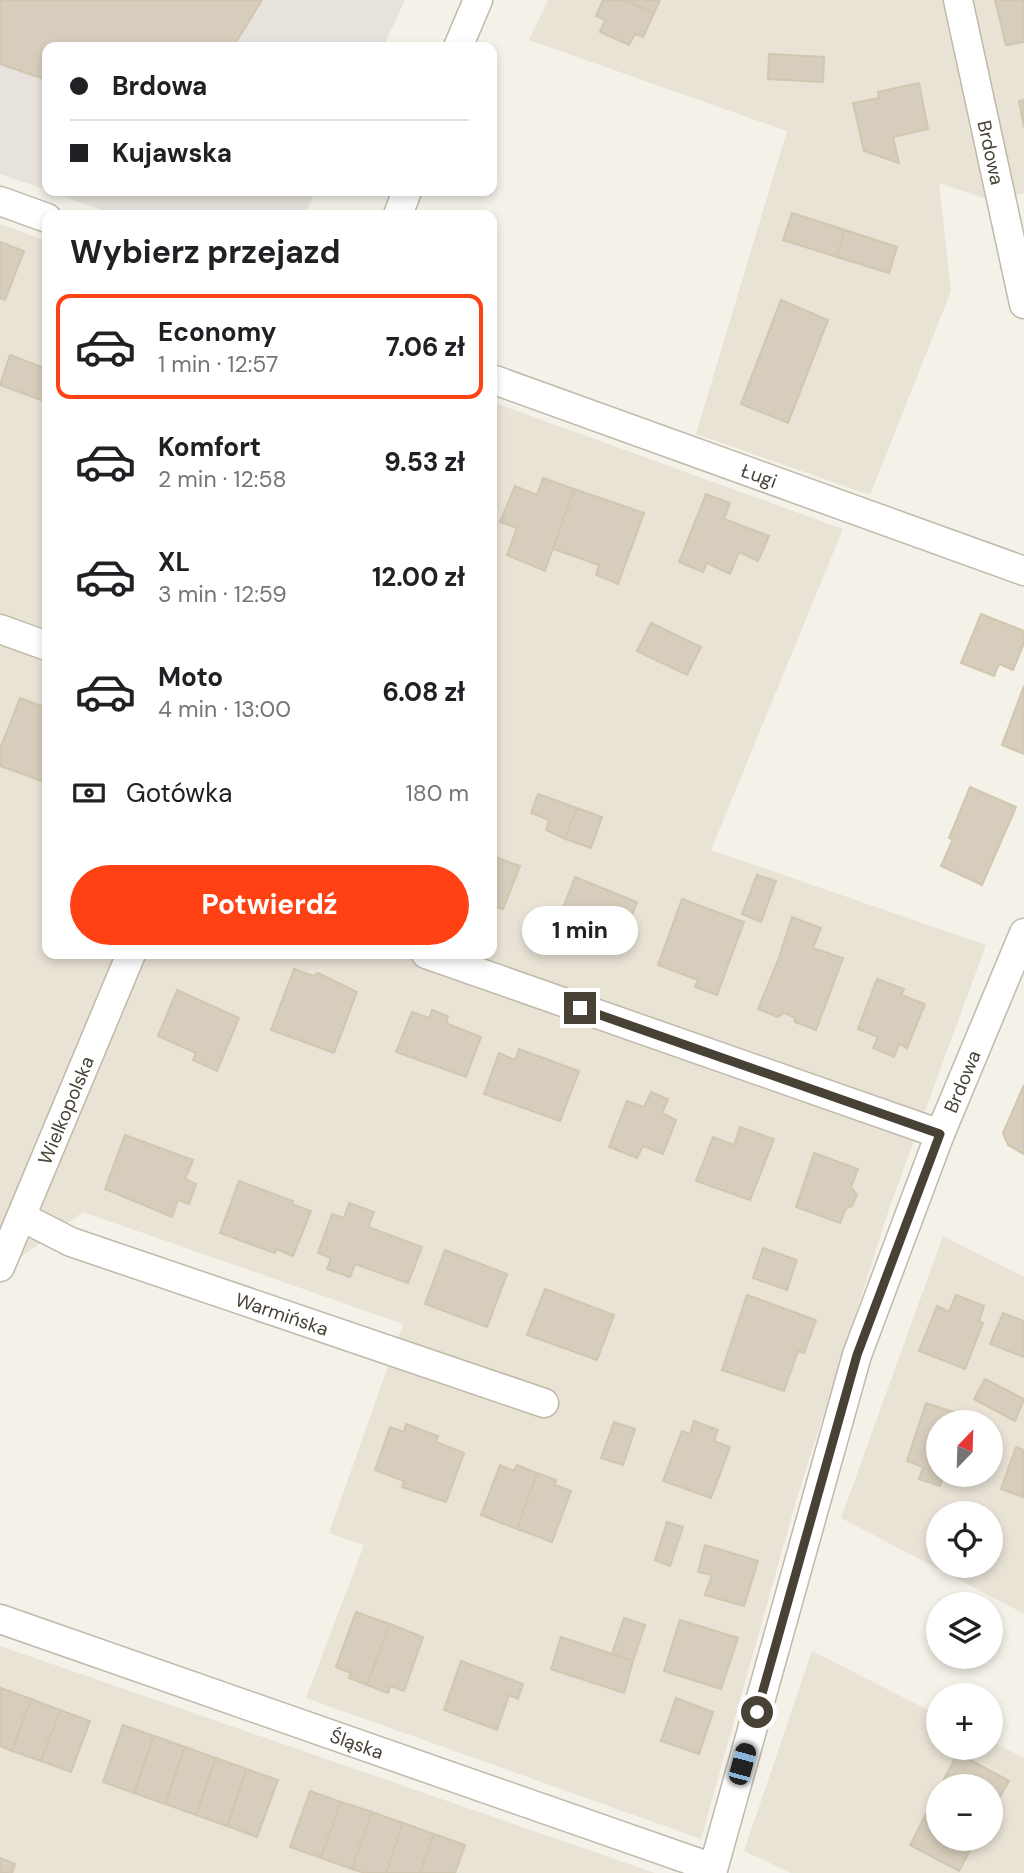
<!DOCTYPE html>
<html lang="pl">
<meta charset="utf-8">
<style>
:root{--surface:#fff;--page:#f2f2f2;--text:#202124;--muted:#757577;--line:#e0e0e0;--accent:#ff4114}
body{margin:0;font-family:"DM Sans",sans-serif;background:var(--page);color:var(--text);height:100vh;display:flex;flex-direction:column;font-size:26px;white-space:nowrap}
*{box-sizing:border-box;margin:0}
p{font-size:23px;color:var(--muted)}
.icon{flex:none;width:38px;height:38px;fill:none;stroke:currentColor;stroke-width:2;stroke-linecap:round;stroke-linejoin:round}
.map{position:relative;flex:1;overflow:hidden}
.sheet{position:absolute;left:42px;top:210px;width:455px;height:749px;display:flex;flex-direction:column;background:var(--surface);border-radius:14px;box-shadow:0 4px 10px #0003}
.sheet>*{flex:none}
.hud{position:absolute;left:42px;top:42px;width:455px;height:154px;border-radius:14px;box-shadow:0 4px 10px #0003;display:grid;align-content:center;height:154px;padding:0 28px;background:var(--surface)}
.needle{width:46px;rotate:23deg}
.fabs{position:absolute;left:926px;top:1410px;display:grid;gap:14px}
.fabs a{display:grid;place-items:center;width:77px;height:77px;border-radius:50%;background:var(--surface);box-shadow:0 4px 10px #0003;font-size:35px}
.end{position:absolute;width:32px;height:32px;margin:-16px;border:9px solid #484236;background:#fff;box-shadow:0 0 0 4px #fff}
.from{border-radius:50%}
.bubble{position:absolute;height:49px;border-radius:24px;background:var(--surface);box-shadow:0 4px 10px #0003;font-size:23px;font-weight:700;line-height:49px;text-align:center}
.car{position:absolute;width:21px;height:42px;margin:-21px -10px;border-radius:9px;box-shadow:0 0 5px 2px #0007;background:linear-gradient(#222 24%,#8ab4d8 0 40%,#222 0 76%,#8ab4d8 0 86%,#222 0)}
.hud b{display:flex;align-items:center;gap:24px;height:66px;font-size:26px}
.hud b+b{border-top:2px solid var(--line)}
.hud i{width:18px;height:18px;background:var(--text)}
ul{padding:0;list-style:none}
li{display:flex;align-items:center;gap:21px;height:105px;margin:0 14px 10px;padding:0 14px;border:4px solid transparent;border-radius:14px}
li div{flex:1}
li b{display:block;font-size:26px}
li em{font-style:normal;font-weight:700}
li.current{border-color:var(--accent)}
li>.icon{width:63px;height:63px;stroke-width:1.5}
h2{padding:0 28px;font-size:32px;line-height:84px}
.pay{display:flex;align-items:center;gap:18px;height:77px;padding:0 28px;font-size:26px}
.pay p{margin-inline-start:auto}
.action{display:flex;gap:14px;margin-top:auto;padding:14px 28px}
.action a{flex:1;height:80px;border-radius:42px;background:var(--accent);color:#fff;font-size:28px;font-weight:700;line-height:80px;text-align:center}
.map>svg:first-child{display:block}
</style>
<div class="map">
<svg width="1024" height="1873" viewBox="0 0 1024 1873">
<rect width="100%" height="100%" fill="#f4f1e8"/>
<g fill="#e8e3d5" fill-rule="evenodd">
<path d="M548,0h476v193l-34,7 -51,-17 12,108 -81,204 -174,-61 91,-303 -258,-91z"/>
<path d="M0,224l47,17v713h445v-552l351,127 -132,321 275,95 -97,264 -93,292 -95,338 -395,-141 58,-153 -35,-12 74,-209 -320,-112 -83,60z"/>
<path d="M943,1236l81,41v337l-183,-96zM938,1423h52v52h-52zM938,1514h52v52h-52z"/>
<path d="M0,1646l655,227h-655z"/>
<path d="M812,1651l126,64v33h52l1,-7 33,17v115h-233l-47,-22zM938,1787h52v52h-52z"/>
</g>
<g fill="#e7e2dc">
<path d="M0,0h405l-22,47h-336v143l-47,-16z"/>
<path d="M48,191h268l-9,19 -42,1 -2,4h-146z"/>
</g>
<g fill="#d6cdbc" stroke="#d1c6af" stroke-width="2">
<path d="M0,0h262l-29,47h-186v33l-47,-16z"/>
<path d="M603,0h22l29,13 -11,24 -8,-3 -6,11 -29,-13 5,-12 -9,-4z"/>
<path d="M625,0h35l-6,13z"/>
<path d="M995,0h29v42l-18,3z"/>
<path d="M769,54l55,3 -1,25 -55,-3z"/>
<path d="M919,83l9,46 -35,8 6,26 -35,-12 -11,-48 26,-5 -1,-6z"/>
<path d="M1024,100v27l-5,-26z"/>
<path d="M792,213l53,17 -8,27 -54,-17z"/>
<path d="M845,230l52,17 -8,26 -52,-16z"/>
<path d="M0,242l24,9 -19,49 -5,-2z"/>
<path d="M781,300l47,20 -40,103 -47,-19z"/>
<path d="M10,355l37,14v33l-47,-17z"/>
<path d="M543,478l31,11 -29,82 -38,-16 10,-27 -17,-6 15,-36 22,9z"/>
<path d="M574,489l70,24 -26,71 -22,-9 3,-10 -46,-16z"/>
<path d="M706,494l24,9 -6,16 45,17 -11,25 -19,-9 -9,22 -23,-11 -4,9 -24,-10z"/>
<path d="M981,614l43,17v12l-11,27 -14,-6 -5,12 -33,-13z"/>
<path d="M651,623l50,24 -14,28 -50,-24z"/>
<path d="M1024,686v68l-22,-9z"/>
<path d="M20,698l27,10v75l-47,-17v-17z"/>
<path d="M970,787l46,20 -34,78 -41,-19 12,-27 -4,-1z"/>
<path d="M538,794l39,14 -12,31 -19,-9 3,-10 -18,-7z"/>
<path d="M577,808l25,9 -11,31 -26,-9z"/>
<path d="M492,856l28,10 -17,43 -8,-2 -3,9z"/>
<path d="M757,875l19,6 -15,41 -19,-8z"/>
<path d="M575,877l62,25 -19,51 -19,-8 -3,7 -22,-9 2,-6 -21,-8z"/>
<path d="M682,899l62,23 -27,73 -22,-8 3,-7 -40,-15z"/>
<path d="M792,917l29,11 -8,20 30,10 -27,72 -21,-8 -1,-5 -10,-4 -6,4 -20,-8 21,-51z"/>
<path d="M294,969l19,7 5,-3 39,19 -23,61 -63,-23z"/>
<path d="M877,979l27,10 -3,6 24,9 -18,44 -8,-4 -5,13 -21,-9 5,-11 -20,-8z"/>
<path d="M177,990l62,28 -22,53 -24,-11 3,-7 -38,-17z"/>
<path d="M432,1010l16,6 -2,7 35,14 -15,40 -70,-25 16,-40 17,6z"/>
<path d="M519,1049l60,22 -19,50 -76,-27 15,-41 16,7z"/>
<path d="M1024,1085v69l-16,-9 -5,-12z"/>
<path d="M651,1092l17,7 -6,14 14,7 -13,34 -20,-8 -6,12 -28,-11 18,-46 17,6z"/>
<path d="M740,1127l34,12 -24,61 -54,-19 17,-44 21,8z"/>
<path d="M125,1135l68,25 -8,19 11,5 -7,20 -11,-4 -6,17 -67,-28z"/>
<path d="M814,1153l44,16 -7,18 6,8 -5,11 -6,2 -6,15 -44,-16z"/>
<path d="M239,1181l54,20 -1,3 19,7 -18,45 -17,-7 -1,4 -55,-20z"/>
<path d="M349,1203l25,9 -6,15 54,20 -14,36 -53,-19 -5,13 -23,-8 4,-11 -13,-5 14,-39 12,4z"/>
<path d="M763,1248l34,12 -10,30 -34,-12z"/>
<path d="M445,1250l62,24 -20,53 -62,-23z"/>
<path d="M545,1289l69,26 -17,45 -70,-25z"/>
<path d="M747,1295l69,25 -12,33 -6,-2 -14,40 -62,-21z"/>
<path d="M956,1295l28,11 -5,15 4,2 -18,46 -46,-18 18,-45 12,6z"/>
<path d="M1003,1313l21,8v36l-34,-13z"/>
<path d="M985,1379l39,20 -9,22 -41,-22z"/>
<path d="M926,1403l55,18 -43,2v52h6l-4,11 -21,-7 4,-12 -16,-6z"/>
<path d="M694,1421l24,9 -4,11 16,6 -19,51 -48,-17 19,-50 8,3z"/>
<path d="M614,1422l21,7 -12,36 -22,-7z"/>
<path d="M406,1424l32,12 -2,6 28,11 -18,49 -44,-15 2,-6 -29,-11 15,-43 14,5z"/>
<path d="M1016,1447l8,3 -1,47 -22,-8z"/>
<path d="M500,1465l14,6 3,-6 20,8 -20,56 -36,-14z"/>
<path d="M537,1473l19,7 -1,5 16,6 -19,51 -35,-13z"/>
<path d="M667,1522l16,5 -13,39 -15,-6z"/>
<path d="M705,1545l53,16 -14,45 -39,-11 7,-20 -14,-3z"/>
<path d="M356,1612l34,12 -23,61 -18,-7 2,-5 -15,-6z"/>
<path d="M624,1618l21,7 -12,36 -21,-7z"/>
<path d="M680,1620l58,18 -17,51 -57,-18z"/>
<path d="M390,1624l33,13 -19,54 -14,-5 -2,7 -21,-8z"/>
<path d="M561,1637l72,24 -9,32 -73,-24z"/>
<path d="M461,1661l62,23 -5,15 -9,-4 -12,35 -53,-20z"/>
<path d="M1,1688l30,11 -19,52 -12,-5z"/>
<path d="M676,1698l37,14 -14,42 -38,-13z"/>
<path d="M31,1699l29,11 -19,51 -29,-10z"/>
<path d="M60,1710l30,11 -19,51 -30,-11z"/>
<path d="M123,1725l31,11 -20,57 -31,-11z"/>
<path d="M154,1736l31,11 -20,57 -31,-11z"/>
<path d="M185,1747l31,11 -20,57 -31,-11z"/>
<path d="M958,1753l51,28 -19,33v-27h-50z"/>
<path d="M216,1758l31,11 -20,57 -31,-11z"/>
<path d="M247,1769l31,11 -21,57 -30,-11z"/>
<path d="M310,1791l31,11 -20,56 -31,-11z"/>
<path d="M938,1791v48h38l-17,32 -49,-26z"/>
<path d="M341,1802l31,10 -20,57 -31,-11z"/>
<path d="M372,1812l31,11 -17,50h-21l-13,-4z"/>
<path d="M403,1823l31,11 -14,39h-34z"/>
<path d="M434,1834l31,11 -10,28h-35z"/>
<path d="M0,1858l15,6 -3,9h-12z"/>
</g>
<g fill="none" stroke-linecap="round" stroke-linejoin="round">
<g stroke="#c0b9aa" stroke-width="31">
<g id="minor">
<path id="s1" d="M958,0l66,304"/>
<path d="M458,47l20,-47"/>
<path d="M0,201l47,17"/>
<path d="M398,215l9,-24"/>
<path id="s2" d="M492,379l532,192"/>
<path d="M0,629l47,17"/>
<path d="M426,954l514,180"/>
<path id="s3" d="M22,1217l49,25 473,161"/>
<path id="s4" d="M0,1267l131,-313"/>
<path id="s5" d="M0,1619l713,249"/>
<path id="s6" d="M712,1873l145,-518 83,-221 84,-201"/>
</g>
</g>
<use href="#minor" stroke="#fff" stroke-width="28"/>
</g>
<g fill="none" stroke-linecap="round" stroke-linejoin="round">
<path stroke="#484236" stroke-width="9" d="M580,1008l360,126 -83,221 -100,357"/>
</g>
<g text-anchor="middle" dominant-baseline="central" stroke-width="5" stroke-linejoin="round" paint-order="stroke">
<g font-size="19" fill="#484236" stroke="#fff">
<text stroke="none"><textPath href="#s1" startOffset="156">Brdowa</textPath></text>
<text stroke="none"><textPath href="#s2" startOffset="284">Ługi</textPath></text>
<text stroke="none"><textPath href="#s6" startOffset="831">Brdowa</textPath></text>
<text stroke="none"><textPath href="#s4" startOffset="170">Wielkopolska</textPath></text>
<text stroke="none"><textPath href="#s3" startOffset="278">Warmińska</textPath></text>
<text stroke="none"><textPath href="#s5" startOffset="378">Śląska</textPath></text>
</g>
</g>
</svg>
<div class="fabs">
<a><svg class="needle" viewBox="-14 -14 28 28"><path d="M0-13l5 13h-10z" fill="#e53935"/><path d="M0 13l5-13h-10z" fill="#757577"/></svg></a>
<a><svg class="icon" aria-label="locate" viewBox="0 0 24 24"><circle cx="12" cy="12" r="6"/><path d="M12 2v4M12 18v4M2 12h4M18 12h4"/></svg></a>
<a><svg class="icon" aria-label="layers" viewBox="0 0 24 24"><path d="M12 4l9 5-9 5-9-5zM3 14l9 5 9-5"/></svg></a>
<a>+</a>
<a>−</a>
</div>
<i class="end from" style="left:757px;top:1712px"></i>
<i class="end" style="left:580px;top:1008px"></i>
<div class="bubble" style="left:522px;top:906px;width:116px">1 min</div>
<i class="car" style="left:742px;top:1764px;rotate:15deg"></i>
<div class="hud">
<b><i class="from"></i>Brdowa</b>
<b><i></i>Kujawska</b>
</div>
<section class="sheet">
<h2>Wybierz przejazd</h2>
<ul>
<li class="current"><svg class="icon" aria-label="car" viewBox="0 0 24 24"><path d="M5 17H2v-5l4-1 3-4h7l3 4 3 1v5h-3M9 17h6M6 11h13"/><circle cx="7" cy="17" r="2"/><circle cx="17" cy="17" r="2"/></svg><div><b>Economy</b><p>1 min · 12:57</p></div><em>7.06 zł</em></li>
<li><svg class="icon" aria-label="car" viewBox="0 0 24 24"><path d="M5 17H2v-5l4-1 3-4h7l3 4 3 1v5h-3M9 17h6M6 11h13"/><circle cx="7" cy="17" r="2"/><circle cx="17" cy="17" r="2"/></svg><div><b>Komfort</b><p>2 min · 12:58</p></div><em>9.53 zł</em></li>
<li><svg class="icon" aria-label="car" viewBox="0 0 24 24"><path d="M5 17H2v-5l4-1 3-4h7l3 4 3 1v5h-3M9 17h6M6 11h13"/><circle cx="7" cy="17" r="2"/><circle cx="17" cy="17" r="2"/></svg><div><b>XL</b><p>3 min · 12:59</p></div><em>12.00 zł</em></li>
<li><svg class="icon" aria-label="car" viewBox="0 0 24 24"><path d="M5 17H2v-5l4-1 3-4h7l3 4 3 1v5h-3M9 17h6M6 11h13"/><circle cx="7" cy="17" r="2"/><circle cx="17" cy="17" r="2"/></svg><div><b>Moto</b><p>4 min · 13:00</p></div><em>6.08 zł</em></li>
</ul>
<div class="pay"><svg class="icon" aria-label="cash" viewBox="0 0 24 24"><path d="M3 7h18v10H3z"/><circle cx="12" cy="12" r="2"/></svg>Gotówka<p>180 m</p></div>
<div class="action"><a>Potwierdź</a></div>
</section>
</div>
